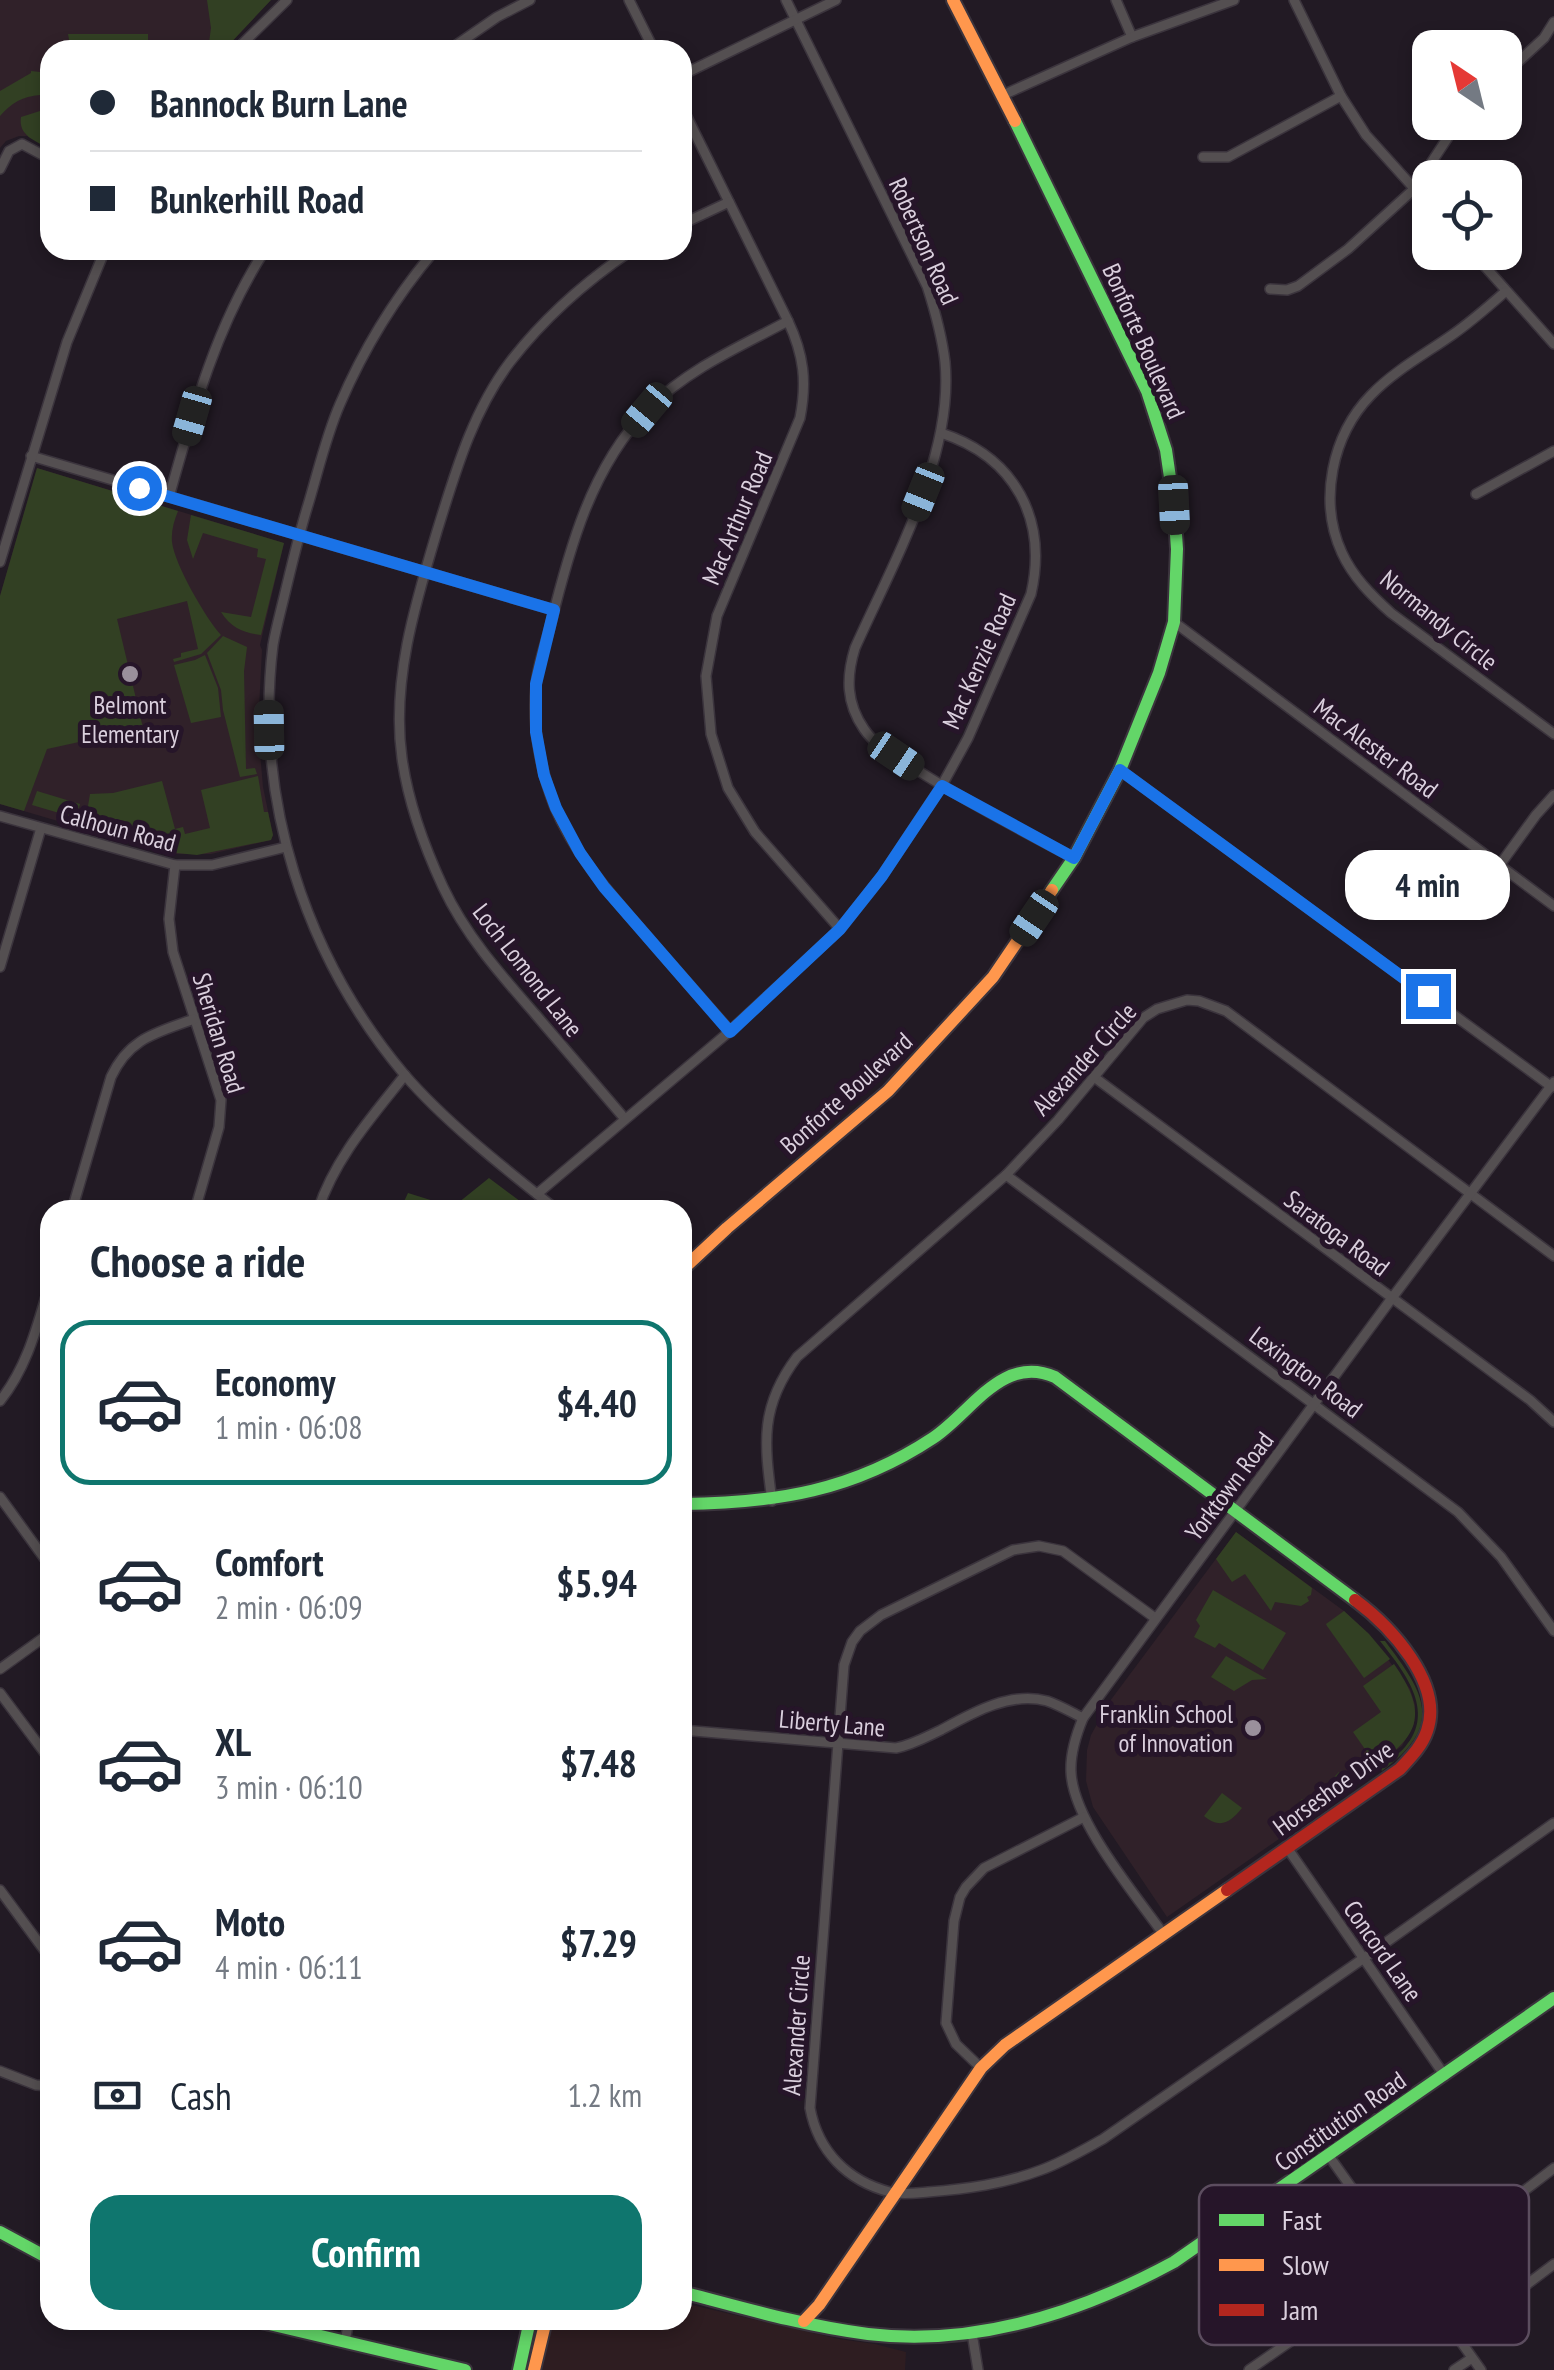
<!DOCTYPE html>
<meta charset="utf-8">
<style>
:root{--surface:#fff;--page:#f2f2f3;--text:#1f2937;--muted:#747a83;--line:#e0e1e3;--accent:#0f766e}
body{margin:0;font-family:"PT Sans Narrow",sans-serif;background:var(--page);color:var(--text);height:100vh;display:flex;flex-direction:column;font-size:38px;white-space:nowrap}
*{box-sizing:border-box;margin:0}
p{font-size:32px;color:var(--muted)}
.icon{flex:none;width:55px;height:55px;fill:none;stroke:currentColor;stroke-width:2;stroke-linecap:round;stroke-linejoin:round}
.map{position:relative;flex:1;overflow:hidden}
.side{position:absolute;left:40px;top:1200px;width:652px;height:1130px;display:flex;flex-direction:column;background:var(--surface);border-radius:30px;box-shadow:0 5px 15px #0003}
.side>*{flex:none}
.top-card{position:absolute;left:40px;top:40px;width:652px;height:220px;border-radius:30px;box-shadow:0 5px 15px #0003;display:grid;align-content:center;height:220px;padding:0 50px;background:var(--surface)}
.needle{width:65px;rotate:325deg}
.controls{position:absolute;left:1412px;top:30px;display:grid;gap:20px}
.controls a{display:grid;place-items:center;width:110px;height:110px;border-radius:20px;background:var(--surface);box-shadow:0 5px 15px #0003;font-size:50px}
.end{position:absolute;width:45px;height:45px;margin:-22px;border:12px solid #1a73e8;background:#fff;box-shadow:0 0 0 5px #fff}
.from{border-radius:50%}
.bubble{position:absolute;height:70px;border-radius:30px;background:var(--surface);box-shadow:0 5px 15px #0003;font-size:32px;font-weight:800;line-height:70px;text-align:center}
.car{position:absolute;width:30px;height:60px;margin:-30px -15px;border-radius:12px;box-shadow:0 0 8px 2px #0007;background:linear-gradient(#222 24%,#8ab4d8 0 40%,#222 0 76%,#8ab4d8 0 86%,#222 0)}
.top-card b{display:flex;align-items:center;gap:35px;height:95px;font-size:38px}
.top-card b+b{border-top:2px solid var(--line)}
.top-card i{width:25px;height:25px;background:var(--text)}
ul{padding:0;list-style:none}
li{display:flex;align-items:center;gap:30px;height:165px;margin:0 20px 15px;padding:0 30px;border:5px solid transparent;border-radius:30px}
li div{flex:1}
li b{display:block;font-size:38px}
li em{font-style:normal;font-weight:800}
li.selected{border-color:var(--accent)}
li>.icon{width:90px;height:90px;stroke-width:1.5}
h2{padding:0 50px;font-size:45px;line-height:120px}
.pay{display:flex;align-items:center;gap:25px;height:110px;padding:0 50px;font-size:38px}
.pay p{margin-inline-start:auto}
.action{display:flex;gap:20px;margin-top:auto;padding:20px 50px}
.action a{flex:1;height:115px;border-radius:30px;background:var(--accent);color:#fff;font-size:40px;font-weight:800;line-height:115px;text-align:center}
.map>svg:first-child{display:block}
</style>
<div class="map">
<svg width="1554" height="2370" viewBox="0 0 1554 2370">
<rect width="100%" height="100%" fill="#221a24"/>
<path fill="#2e1d21" d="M683,2303l156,36 36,5 31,8 -1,18h-363l12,-50h128z"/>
<g fill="#302129">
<path d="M0,0h271l-47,50h-174v98l-23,-12h-8l-13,5 -6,7z"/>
<path d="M37,468l247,75 -24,102 2,5 -4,79 5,58 10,48 -2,5 -60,14h-41l-170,-50v-208z"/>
<path d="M1236,1532l108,79 25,23 41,55 5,16 -1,19 -12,22 -106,77v4l-129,90 -74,-110 -7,-26 1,-31 4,-15 19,-34z"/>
</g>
<g fill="#324023">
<path d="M207,0h64l-47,50h-16l3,-22z"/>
<path d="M68,34h80v16h-70l-8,-5z"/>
<path d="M31,71l9,1v23c-17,1 -29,8 -40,21v-25l31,-18z"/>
<path d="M40,111l6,20 4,2v16c-14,-8 -32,-13 -29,-32z"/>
<path d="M37,468l141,43c-4,10 -7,20 -6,31 2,21 34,77 49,93l-20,19 -27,8 -1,-3 8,-2v-4l17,-4 -11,-48 -70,18 26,109 -96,21 -23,62 -24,-7v-208z"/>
<path d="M191,515l93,28 -23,92c-17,-2 -30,-7 -40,-23l30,5 15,-58 -9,-2 1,-8 -55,-16 -10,26 -6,-19z"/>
<path d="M223,636l24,11 -3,24 2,98 9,-1 2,6 -17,3 -17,-67 -2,-20 -14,-37z"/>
<path d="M205,655l13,33 3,29 -30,6 -17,-58 21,-5z"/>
<path d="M258,776l6,36h4l5,23 -2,5 -74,15 -41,-4 -72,-21 6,-36 23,-1 49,-12 13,48 8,-2 2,7 25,-6 -9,-38z"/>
<path d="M37,791l43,13 -4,14 -44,-13z"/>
<path d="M489,1178l43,32h-132l8,-17 45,14z"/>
<path d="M1236,1532l76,56 -1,7 -4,2 2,4 -8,5 -26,-4 -4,9 -26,-37 -13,8 -16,-23z"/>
<path d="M1213,1590l73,43 -23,37 -44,-27 -4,5 -21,-11 6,-11 -4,-6z"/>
<path d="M1344,1611l25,23 21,25 -26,19 -37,-52 -1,-2z"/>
<path d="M1380,1641h5c40,53 60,84 -3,130l-3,-4c9,-6 19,-12 26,-20 32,-36 -2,-77 -25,-106z"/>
<path d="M1226,1656l41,23 -15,1 -18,11 -23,-14z"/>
<path d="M1394,1664c32,46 29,70 -18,101l-23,-33 28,-20 -18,-26z"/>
<path d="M1339,1772l9,13c-10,20 -40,40 -62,42l-1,-11 17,-17 6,5z"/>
<path d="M1222,1793l20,15c-12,15 -22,21 -38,8z"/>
</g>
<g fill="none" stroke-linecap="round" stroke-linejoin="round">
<g stroke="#3b343d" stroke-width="12">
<g id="street">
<path d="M629,0l25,50"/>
<path d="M786,0l141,286c8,25 15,50 18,76 9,94 -52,201 -90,286 -9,29 -9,55 9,81 10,15 26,24 42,34 54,35 111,65 168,95"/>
<path d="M1116,0l16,37"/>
<path d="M1294,0l47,96 25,39 64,71"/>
<path d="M236,50l51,-50"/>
<path d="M449,50l48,-33 33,-17"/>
<path d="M1505,74l39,-36 10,-16"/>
<path d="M682,75l154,-75"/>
<path d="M1003,95l129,-58 102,-37"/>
<path d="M682,107l106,214c16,34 19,61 12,97l-83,198 -11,60 5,58 17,54 27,44 85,97"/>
<path d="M1203,157h25l113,-61"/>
<path d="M0,169l9,-18 13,-7 28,15"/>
<path d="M682,224l47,-22"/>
<path d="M435,250c-39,46 -71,98 -95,154 -14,32 -22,68 -32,101 -9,29 -16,59 -23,88 -4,17 -9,35 -12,52 -19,154 32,311 131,429 41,48 104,97 153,136"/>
<path d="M1472,252l82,92"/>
<path d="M1270,289l17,1 11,-4 50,-37 66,-60 44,-67"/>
<path d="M1506,291c-17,15 -35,31 -54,44 -27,19 -58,36 -81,60 -39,40 -53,106 -29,158 11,24 29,42 49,60l163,121"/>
<path d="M31,456l523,154"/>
<path d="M1476,494l78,-43"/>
<path d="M169,497c24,-86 47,-171 96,-247"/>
<path d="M0,562l67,-220 38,-92"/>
<path d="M1174,622l380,284"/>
<path d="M1120,770l432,317"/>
<path d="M0,816l175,49h37l74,-18"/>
<path d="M175,865l-6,54 4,33 48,148 -2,27 -24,83"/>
<path d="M1499,866l37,-51 18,-20"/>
<path d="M0,967l41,-139"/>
<path d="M730,1031c-28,-32 -57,-64 -85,-97 -34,-39 -71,-80 -91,-129 -14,-37 -22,-80 -18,-119 1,-19 9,-40 14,-59 19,-77 41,-160 98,-218 40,-40 91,-62 140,-88"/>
<path d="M1094,1077l436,323 24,22"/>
<path d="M625,1119c-30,-35 -59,-69 -89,-104 -35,-40 -70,-79 -93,-128 -19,-41 -35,-85 -41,-129 -11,-77 14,-157 36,-230 18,-58 35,-117 72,-166 34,-44 76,-81 122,-112"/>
<path d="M1006,1175l452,337 43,45 53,74"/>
<path d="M537,1194l193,-163 110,-102 42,-53 59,-89 27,-49 63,-144c17,-75 -16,-137 -90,-161"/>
<path d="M72,1210l39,-133c18,-39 45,-44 83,-58"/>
<path d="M318,1210c17,-52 53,-92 87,-135"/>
<path d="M0,1401c28,-35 37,-75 50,-118"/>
<path d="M0,1497l50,69"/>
<path d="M772,1501c-8,-59 -12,-95 25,-144l209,-182 52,-55 85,-102 14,-9 30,-9 12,1 27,10 328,245"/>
<path d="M1155,1618l-92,-67 -24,-5 -26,4 -132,65 -21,16 -8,11 -8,23 -34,443c8,43 37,73 80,84 11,3 26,1 38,0 39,-3 76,-8 113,-22 22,-8 42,-20 62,-31l261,-181 190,-135"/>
<path d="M0,1669l50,-36"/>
<path d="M0,1693l50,67"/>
<path d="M682,1730l214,18c16,-3 30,-11 45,-18 31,-17 69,-39 106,-29 12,4 24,11 36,17"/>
<path d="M1288,1849l157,227"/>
<path d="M682,1884h4"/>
<path d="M0,1890l50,68"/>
<path d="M1164,1935c-29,-41 -91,-114 -93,-163 -1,-19 5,-37 12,-54l309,-420 162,-216"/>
<path d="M981,2068l-25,-24 -10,-21 8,-102 6,-24 6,-10 18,-19 100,-51"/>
<path d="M0,2071l36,14 14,1"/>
<path d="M682,2071l4,1"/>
<path d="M1329,2156l152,214"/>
<path d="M1414,2275l140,-107"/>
<path d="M972,2333l6,37"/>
<path d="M1457,2337l97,-73"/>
<path d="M345,2342l4,-22"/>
<path d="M1249,2370l156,-108"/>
<path d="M1454,2370l18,-12"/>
</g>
</g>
<g stroke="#3b343d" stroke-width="16">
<g id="fast">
<path d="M1015,121l132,270 19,59 8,55 3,44 -3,73 -15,51 -39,97 -46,88 -22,32"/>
<path d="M682,1504c94,-1 171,-13 251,-66 39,-26 69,-84 122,-61l300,223"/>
<path d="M0,2232l50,27"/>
<path d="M682,2292c61,16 123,34 186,42 108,13 212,-21 306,-72l380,-264"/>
<path d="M253,2320l212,50"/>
<path d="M519,2370l11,-50"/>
</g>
</g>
<g stroke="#3b343d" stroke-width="16">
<g id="slow">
<path d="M953,0l62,121"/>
<path d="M682,1270l45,-42 161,-137 105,-114 59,-87"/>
<path d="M804,2321l15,-16 162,-237 24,-23 222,-155"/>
<path d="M534,2370l12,-50"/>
</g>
</g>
<g stroke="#3b343d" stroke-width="16">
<path id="jam" d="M1227,1890l173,-121c11,-12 22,-23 27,-38 17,-48 -37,-105 -72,-131"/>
</g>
<use href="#street" stroke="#544f51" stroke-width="9"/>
<use href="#fast" stroke="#63d668" stroke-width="12"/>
<use href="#slow" stroke="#ff974d" stroke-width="12"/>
<use href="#jam" stroke="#b3261e" stroke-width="12"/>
</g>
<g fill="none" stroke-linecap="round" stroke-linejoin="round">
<path stroke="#1a73e8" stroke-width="12" d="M139,488l415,122 -18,74v48l8,43 12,33 24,45 24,34 126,145 110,-103 42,-53 60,-90 132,72 46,-88 308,226"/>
</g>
<g fill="#9a909c" stroke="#261529" stroke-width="4">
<circle cx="130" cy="674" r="10"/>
<circle cx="1253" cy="1728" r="10"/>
</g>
<g text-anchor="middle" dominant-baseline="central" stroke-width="10" stroke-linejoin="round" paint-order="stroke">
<g font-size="25" fill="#dacfdd" stroke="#261529">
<text transform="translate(924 241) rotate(66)">Robertson Road</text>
<text transform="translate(1144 341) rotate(66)">Bonforte Boulevard</text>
<text transform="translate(737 518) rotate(-67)">Mac Arthur Road</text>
<text transform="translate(1439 620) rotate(39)">Normandy Circle</text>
<text transform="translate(979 661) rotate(-66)">Mac Kenzie Road</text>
<text transform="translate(1376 748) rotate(37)">Mac Alester Road</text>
<text transform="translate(118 828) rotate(15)">Calhoun Road</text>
<text transform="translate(528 970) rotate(52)">Loch Lomond Lane</text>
<text transform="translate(219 1033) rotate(73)">Sheridan Road</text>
<text transform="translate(1084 1059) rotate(-48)">Alexander Circle</text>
<text transform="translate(846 1093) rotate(-42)">Bonforte Boulevard</text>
<text transform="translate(1337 1233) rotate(37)">Saratoga Road</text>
<text transform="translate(1306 1372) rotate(37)">Lexington Road</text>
<text transform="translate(1229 1486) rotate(-53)">Yorktown Road</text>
<text transform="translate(832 1723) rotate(5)">Liberty Lane</text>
<text transform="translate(1333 1788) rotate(-36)">Horseshoe Drive</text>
<text transform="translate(1383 1951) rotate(55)">Concord Lane</text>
<text transform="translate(796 2025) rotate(-86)">Alexander Circle</text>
<text transform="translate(1340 2121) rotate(-35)">Constitution Road</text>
</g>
<g font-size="25" fill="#dacfdd" stroke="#261529">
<text x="130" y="705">Belmont<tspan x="130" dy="29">Elementary</tspan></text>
<text x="1233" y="1714" text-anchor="end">Franklin School<tspan x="1233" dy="29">of Innovation</tspan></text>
</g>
</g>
<rect x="1199" y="2185" width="330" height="160" rx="15" fill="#261529" stroke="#5c4d5f" stroke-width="2.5"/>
<rect x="1219" y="2214" width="45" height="12" fill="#63d668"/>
<rect x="1219" y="2259" width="45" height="12" fill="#ff974d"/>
<rect x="1219" y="2304" width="45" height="12" fill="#b3261e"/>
<g font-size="28" fill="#dacfdd">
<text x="1282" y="2230">Fast</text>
<text x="1282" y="2275">Slow</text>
<text x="1282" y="2320">Jam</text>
</g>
</svg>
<div class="controls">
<a><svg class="needle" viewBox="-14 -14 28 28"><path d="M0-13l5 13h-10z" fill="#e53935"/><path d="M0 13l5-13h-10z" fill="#747a83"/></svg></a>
<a><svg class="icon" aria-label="locate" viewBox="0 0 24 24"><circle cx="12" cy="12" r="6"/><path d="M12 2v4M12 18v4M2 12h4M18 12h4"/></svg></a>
</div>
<i class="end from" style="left:139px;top:488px"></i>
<i class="end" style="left:1428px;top:996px"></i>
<div class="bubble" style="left:1345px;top:850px;width:165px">4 min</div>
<i class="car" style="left:647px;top:410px;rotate:220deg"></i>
<i class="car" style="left:192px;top:416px;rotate:196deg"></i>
<i class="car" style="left:923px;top:492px;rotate:202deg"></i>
<i class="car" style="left:1174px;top:505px;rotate:177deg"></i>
<i class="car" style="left:269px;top:730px;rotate:359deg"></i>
<i class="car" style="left:896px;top:756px;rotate:124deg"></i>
<i class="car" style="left:1034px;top:918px;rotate:214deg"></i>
<div class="top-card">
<b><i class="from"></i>Bannock Burn Lane</b>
<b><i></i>Bunkerhill Road</b>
</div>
<section class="side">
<h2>Choose a ride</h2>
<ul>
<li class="selected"><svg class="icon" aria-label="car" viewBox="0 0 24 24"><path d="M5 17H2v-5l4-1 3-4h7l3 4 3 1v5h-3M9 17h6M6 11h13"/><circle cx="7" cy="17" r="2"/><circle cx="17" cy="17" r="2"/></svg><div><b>Economy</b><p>1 min · 06:08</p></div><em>$4.40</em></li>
<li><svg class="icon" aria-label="car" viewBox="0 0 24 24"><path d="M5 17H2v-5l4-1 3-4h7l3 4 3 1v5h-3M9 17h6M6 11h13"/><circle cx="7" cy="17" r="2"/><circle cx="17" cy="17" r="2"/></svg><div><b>Comfort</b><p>2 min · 06:09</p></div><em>$5.94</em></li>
<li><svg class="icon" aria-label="car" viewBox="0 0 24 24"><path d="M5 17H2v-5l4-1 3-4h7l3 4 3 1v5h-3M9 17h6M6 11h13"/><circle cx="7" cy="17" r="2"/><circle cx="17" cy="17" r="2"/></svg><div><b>XL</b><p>3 min · 06:10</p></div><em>$7.48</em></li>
<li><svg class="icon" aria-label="car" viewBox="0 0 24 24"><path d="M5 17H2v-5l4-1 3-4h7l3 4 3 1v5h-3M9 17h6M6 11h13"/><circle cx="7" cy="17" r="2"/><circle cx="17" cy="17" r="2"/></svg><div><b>Moto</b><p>4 min · 06:11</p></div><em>$7.29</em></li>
</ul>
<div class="pay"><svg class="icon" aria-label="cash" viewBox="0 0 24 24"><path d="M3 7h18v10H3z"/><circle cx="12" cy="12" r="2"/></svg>Cash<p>1.2 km</p></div>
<div class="action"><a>Confirm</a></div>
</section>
</div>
